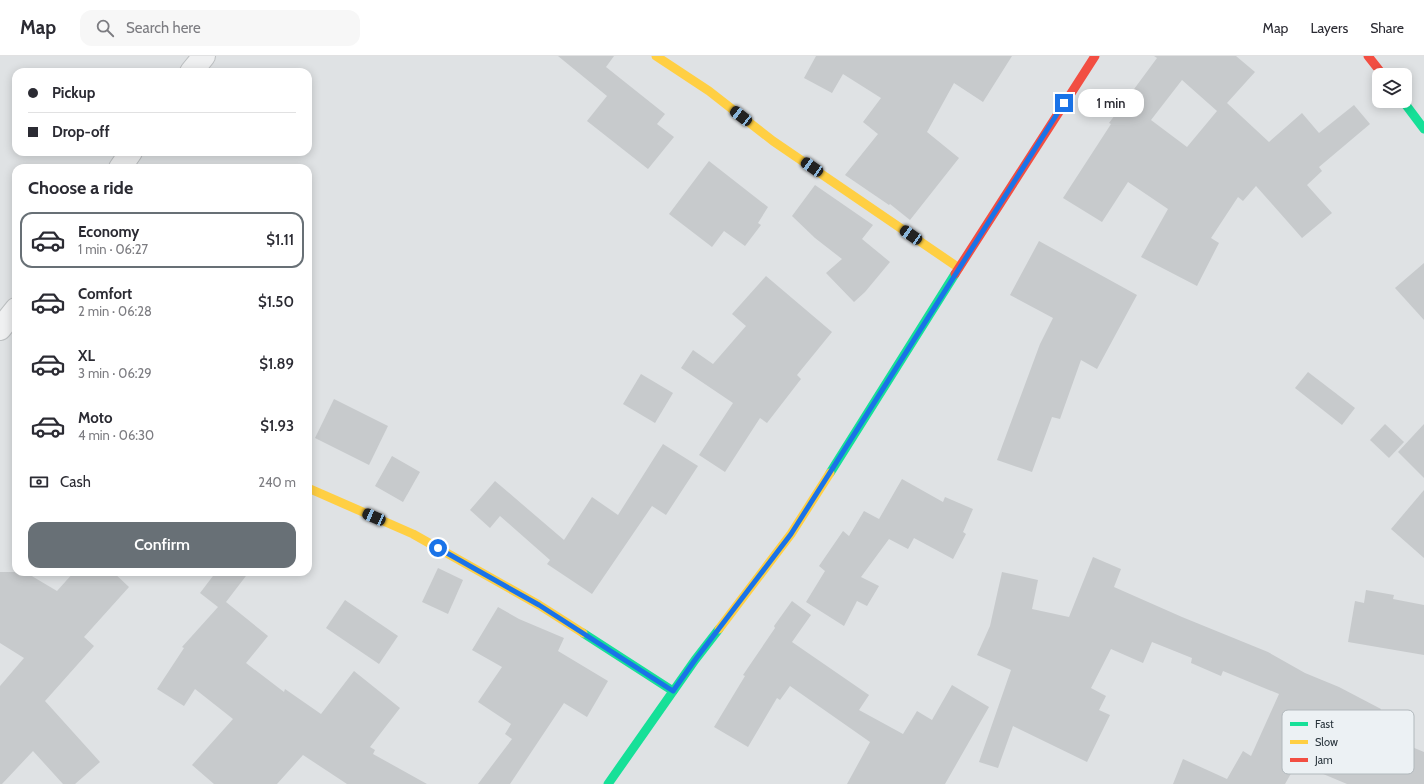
<!DOCTYPE html>
<meta charset="utf-8">
<style>
:root{--surface:#fff;--page:#f7f7f7;--text:#2b2b33;--muted:#7c7c81;--line:#e1e1e2;--accent:#687076}
body{margin:0;font-family:Cabin,sans-serif;background:var(--page);color:var(--text);height:100vh;display:flex;flex-direction:column;font-size:15px;white-space:nowrap}
*{box-sizing:border-box;margin:0}
p{font-size:13px;color:var(--muted)}
.icon{flex:none;width:22px;height:22px;fill:none;stroke:currentColor;stroke-width:2;stroke-linecap:round;stroke-linejoin:round}
.map{position:relative;flex:1;overflow:hidden}
.details{position:absolute;left:12px;top:108px;width:300px;height:412px;display:flex;flex-direction:column;background:var(--surface);border-radius:12px;box-shadow:0 2px 10px #0003}
.details>*{flex:none}
.guide{position:absolute;left:12px;top:12px;width:300px;height:88px;border-radius:12px;box-shadow:0 2px 10px #0003;display:grid;align-content:center;height:88px;padding:0 16px;background:var(--surface)}
.buttons{position:absolute;left:1372px;top:12px;display:grid;gap:8px}
.buttons a{display:grid;place-items:center;width:40px;height:40px;border-radius:8px;background:var(--surface);box-shadow:0 2px 10px #0003;font-size:20px}
.end{position:absolute;width:18px;height:18px;margin:-9px;border:5px solid #1a73e8;background:#fff;box-shadow:0 0 0 2px #fff}
.from{border-radius:50%}
.bubble{position:absolute;height:28px;border-radius:12px;background:var(--surface);box-shadow:0 2px 10px #0003;font-size:13px;font-weight:600;line-height:28px;text-align:center}
.car{position:absolute;width:12px;height:24px;margin:-12px -6px;border-radius:5px;box-shadow:0 0 3px 1px #0007;background:linear-gradient(#222 24%,#8ab4d8 0 40%,#222 0 76%,#8ab4d8 0 86%,#222 0)}
.guide b{display:flex;align-items:center;gap:14px;height:38px;font-size:15px}
.guide b+b{border-top:1px solid var(--line)}
.guide i{width:10px;height:10px;background:var(--text)}
ul{padding:0;list-style:none}
li{display:flex;align-items:center;gap:12px;height:56px;margin:0 8px 6px;padding:0 8px;border:2px solid transparent;border-radius:12px}
li div{flex:1}
li b{display:block;font-size:15px}
li em{font-style:normal;font-weight:600}
li.current{border-color:var(--accent)}
li>.icon{width:36px;height:36px;stroke-width:1.5}
h2{padding:0 16px;font-size:18px;line-height:48px}
.pay{display:flex;align-items:center;gap:10px;height:44px;padding:0 16px;font-size:15px}
.pay p{margin-inline-start:auto}
.action{display:flex;gap:8px;margin-top:auto;padding:8px 16px}
.action a{flex:1;height:46px;border-radius:12px;background:var(--accent);color:#fff;font-size:16px;font-weight:600;line-height:46px;text-align:center}
header{display:flex;align-items:center;gap:24px;box-sizing:border-box;height:56px;padding:0 20px;background:var(--surface);border-bottom:1px solid var(--line)}
header strong{font-size:19px}
nav{display:flex;gap:22px;margin-inline-start:auto;font-size:14px}
.search{width:280px;height:36px;background:var(--page);display:flex;align-items:center;gap:10px;box-sizing:border-box;padding:0 14px;border-radius:12px;color:var(--muted);font-size:15px}
.map>svg:first-child{display:block}
</style>
<header>
<strong>Map</strong>
<div class="search"><svg class="icon" aria-label="search" viewBox="0 0 24 24"><circle cx="10" cy="10" r="6"/><path d="M15 15l6 6"/></svg>Search here</div>
<nav><a>Map</a><a>Layers</a><a>Share</a></nav>
</header>
<div class="map">
<svg width="1424" height="728" viewBox="0 0 1424 728">
<rect width="100%" height="100%" fill="#dfe2e4"/>
<g fill="#c7cacc" fill-rule="evenodd">
<path d="M558,0h56l-8,11 59,47 -8,10 17,13 -26,32 -61,-48 20,-25z"/>
<path d="M816,0h196l-29,46 -29,-19 -27,49 32,26 -49,62 -20,-16 -1,1 -44,-30 33,-41 -15,-12 18,-24 -38,-24 -11,19 -28,-15z"/>
<path d="M1154,0h82l19,16 -28,31 42,39 33,-29 17,20 35,-28 16,19 -51,43 3,4 -15,14 25,28 -30,25 -46,-52 -13,15 -5,-4 -27,41 8,5 -22,43 -56,-29 27,-48 -40,-27 -26,40 -39,-24 48,-74 -2,-1 48,-65zM1182,24l35,31 -30,36 -36,-27z"/>
<path d="M709,105l59,46 -10,16 3,2 -16,21 -21,-15 -12,16 -43,-33z"/>
<path d="M815,129l58,40 -11,14 28,23 -25,30 -11,10 -28,-29 16,-14 -27,-21 -23,-22z"/>
<path d="M1039,185l98,54 -40,74 -16,-9 -21,59 -8,-2 -20,55 -35,-12 43,-116 13,-26 -43,-23z"/>
<path d="M1424,207v57l-29,-32z"/>
<path d="M766,220l66,56 -35,43 4,4 -34,44 -7,-5 -35,54 -26,-17 34,-52 -52,-35 12,-18 20,14 33,-38 -14,-12z"/>
<path d="M1308,316l47,36 -13,17 -47,-37z"/>
<path d="M641,318l32,19 -18,30 -32,-19z"/>
<path d="M334,343l54,27 -19,39 -54,-27z"/>
<path d="M1385,368l19,18 -15,16 -19,-18z"/>
<path d="M1424,368v54l-26,-26z"/>
<path d="M663,388l35,22 -32,49 -14,-9 -60,88 -45,-30 3,-4 -50,-44 -10,12 -20,-18 25,-29 69,59 28,-43 26,18z"/>
<path d="M392,400l28,16 -17,30 -28,-16z"/>
<path d="M902,423l41,23 2,-5 28,12 -10,23 3,2 -13,25 -39,-21 -6,11 -19,-10 -28,38 18,9 -12,20 -10,-5 -13,25 -38,-24 19,-31 -6,-5 24,-35 6,5 15,-25 15,8z"/>
<path d="M1424,434v68l-33,-29z"/>
<path d="M1093,501l28,12 -7,18 68,30 86,35 37,21 34,14 42,22 -10,21 53,22v32h-77l-50,-21 -12,21h-112l10,-25 44,20 16,-28 8,5 28,-62 -56,-23 -2,5 -30,-13 1,-5 -40,-16 -9,21 -32,-14 -20,39 15,8 -7,14 11,5 -23,47 -74,-36 -15,42 -19,-6 32,-92 -34,-15 13,-29 12,-54 36,8 -6,29 37,8z"/>
<path d="M438,512l25,12 -15,34 -26,-12z"/>
<path d="M0,516h25l32,19 17,-19h39l16,15 -45,50 10,9 -49,55 55,61 -25,22h-12l-30,-33 -31,33h-2v-98l24,-28 -24,-15z"/>
<path d="M216,516h33l-23,30 42,34 -22,27 38,29 1,-3 36,25 33,-43 46,37 -30,39 5,3 -2,4 54,30h-80l-44,-29 -26,29h-63l-22,-19 41,-46 -38,-30 -11,17 -27,-17 27,-41 -2,-1 36,-40 -18,-14z"/>
<path d="M1366,534l28,5 -1,4 31,6v50l-76,-13 7,-41 9,2z"/>
<path d="M345,544l53,36 -19,28 -53,-36z"/>
<path d="M792,545l19,14 -19,27 77,53 -10,15 44,24 14,-23 15,9 20,-35 37,22 -44,77h-98l23,-42 -80,-56 -10,14 -3,-2 -29,49 -34,-20 31,-51 -2,-1 32,-47 -1,-2z"/>
<path d="M498,551l21,12 45,19 -6,13 50,30 -21,36 -23,-14 -54,81h-32l34,-45 -7,-5 6,-10 -33,-22 24,-35 -30,-17z"/>
</g>
<g fill="none" stroke-linecap="round" stroke-linejoin="round">
<g stroke="#bdc0c2" stroke-width="24">
<g id="street">
<path d="M191,16l13,-16"/>
<path d="M120,112l11,-16"/>
<path d="M0,273l16,-20"/>
</g>
</g>
<use href="#street" stroke="#eff0f1" stroke-width="22"/>
<g stroke="#16e098" stroke-width="9">
<path d="M1403,45l21,28"/>
<path d="M830,417l125,-199"/>
<path d="M583,577l90,58"/>
<path d="M608,728l87,-124 24,-31"/>
</g>
<g stroke="#ffcf43" stroke-width="9">
<path d="M656,0l53,35 64,50 186,127"/>
<path d="M308,432l105,46 126,71 44,28"/>
<path d="M719,573l72,-95 39,-61"/>
</g>
<g stroke="#f24e42" stroke-width="9">
<path d="M1368,0l15,19"/>
<path d="M955,218l140,-218"/>
</g>
</g>
<g fill="none" stroke-linecap="round" stroke-linejoin="round">
<path stroke="#1a73e8" stroke-width="5" d="M438,492l101,57 134,86 22,-31 96,-126 273,-431"/>
</g>
<rect x="1282" y="654" width="132" height="64" rx="6" fill="#ecf1f4" stroke="#b1b8bc" stroke-width="1"/>
<rect x="1290" y="666" width="18" height="4" fill="#16e098"/>
<rect x="1290" y="684" width="18" height="4" fill="#ffcf43"/>
<rect x="1290" y="702" width="18" height="4" fill="#f24e42"/>
<g font-size="11" fill="#28333b">
<text x="1315" y="672">Fast</text>
<text x="1315" y="690">Slow</text>
<text x="1315" y="708">Jam</text>
</g>
</svg>
<div class="buttons">
<a><svg class="icon" aria-label="layers" viewBox="0 0 24 24"><path d="M12 4l9 5-9 5-9-5zM3 14l9 5 9-5"/></svg></a>
</div>
<i class="end from" style="left:438px;top:492px"></i>
<i class="end" style="left:1064px;top:47px"></i>
<div class="bubble" style="left:1078px;top:33px;width:66px">1 min</div>
<i class="car" style="left:741px;top:60px;rotate:308deg"></i>
<i class="car" style="left:812px;top:111px;rotate:304deg"></i>
<i class="car" style="left:911px;top:179px;rotate:304deg"></i>
<i class="car" style="left:374px;top:461px;rotate:294deg"></i>
<div class="guide">
<b><i class="from"></i>Pickup</b>
<b><i></i>Drop-off</b>
</div>
<section class="details">
<h2>Choose a ride</h2>
<ul>
<li class="current"><svg class="icon" aria-label="car" viewBox="0 0 24 24"><path d="M5 17H2v-5l4-1 3-4h7l3 4 3 1v5h-3M9 17h6M6 11h13"/><circle cx="7" cy="17" r="2"/><circle cx="17" cy="17" r="2"/></svg><div><b>Economy</b><p>1 min · 06:27</p></div><em>$1.11</em></li>
<li><svg class="icon" aria-label="car" viewBox="0 0 24 24"><path d="M5 17H2v-5l4-1 3-4h7l3 4 3 1v5h-3M9 17h6M6 11h13"/><circle cx="7" cy="17" r="2"/><circle cx="17" cy="17" r="2"/></svg><div><b>Comfort</b><p>2 min · 06:28</p></div><em>$1.50</em></li>
<li><svg class="icon" aria-label="car" viewBox="0 0 24 24"><path d="M5 17H2v-5l4-1 3-4h7l3 4 3 1v5h-3M9 17h6M6 11h13"/><circle cx="7" cy="17" r="2"/><circle cx="17" cy="17" r="2"/></svg><div><b>XL</b><p>3 min · 06:29</p></div><em>$1.89</em></li>
<li><svg class="icon" aria-label="car" viewBox="0 0 24 24"><path d="M5 17H2v-5l4-1 3-4h7l3 4 3 1v5h-3M9 17h6M6 11h13"/><circle cx="7" cy="17" r="2"/><circle cx="17" cy="17" r="2"/></svg><div><b>Moto</b><p>4 min · 06:30</p></div><em>$1.93</em></li>
</ul>
<div class="pay"><svg class="icon" aria-label="cash" viewBox="0 0 24 24"><path d="M3 7h18v10H3z"/><circle cx="12" cy="12" r="2"/></svg>Cash<p>240 m</p></div>
<div class="action"><a>Confirm</a></div>
</section>
</div>
